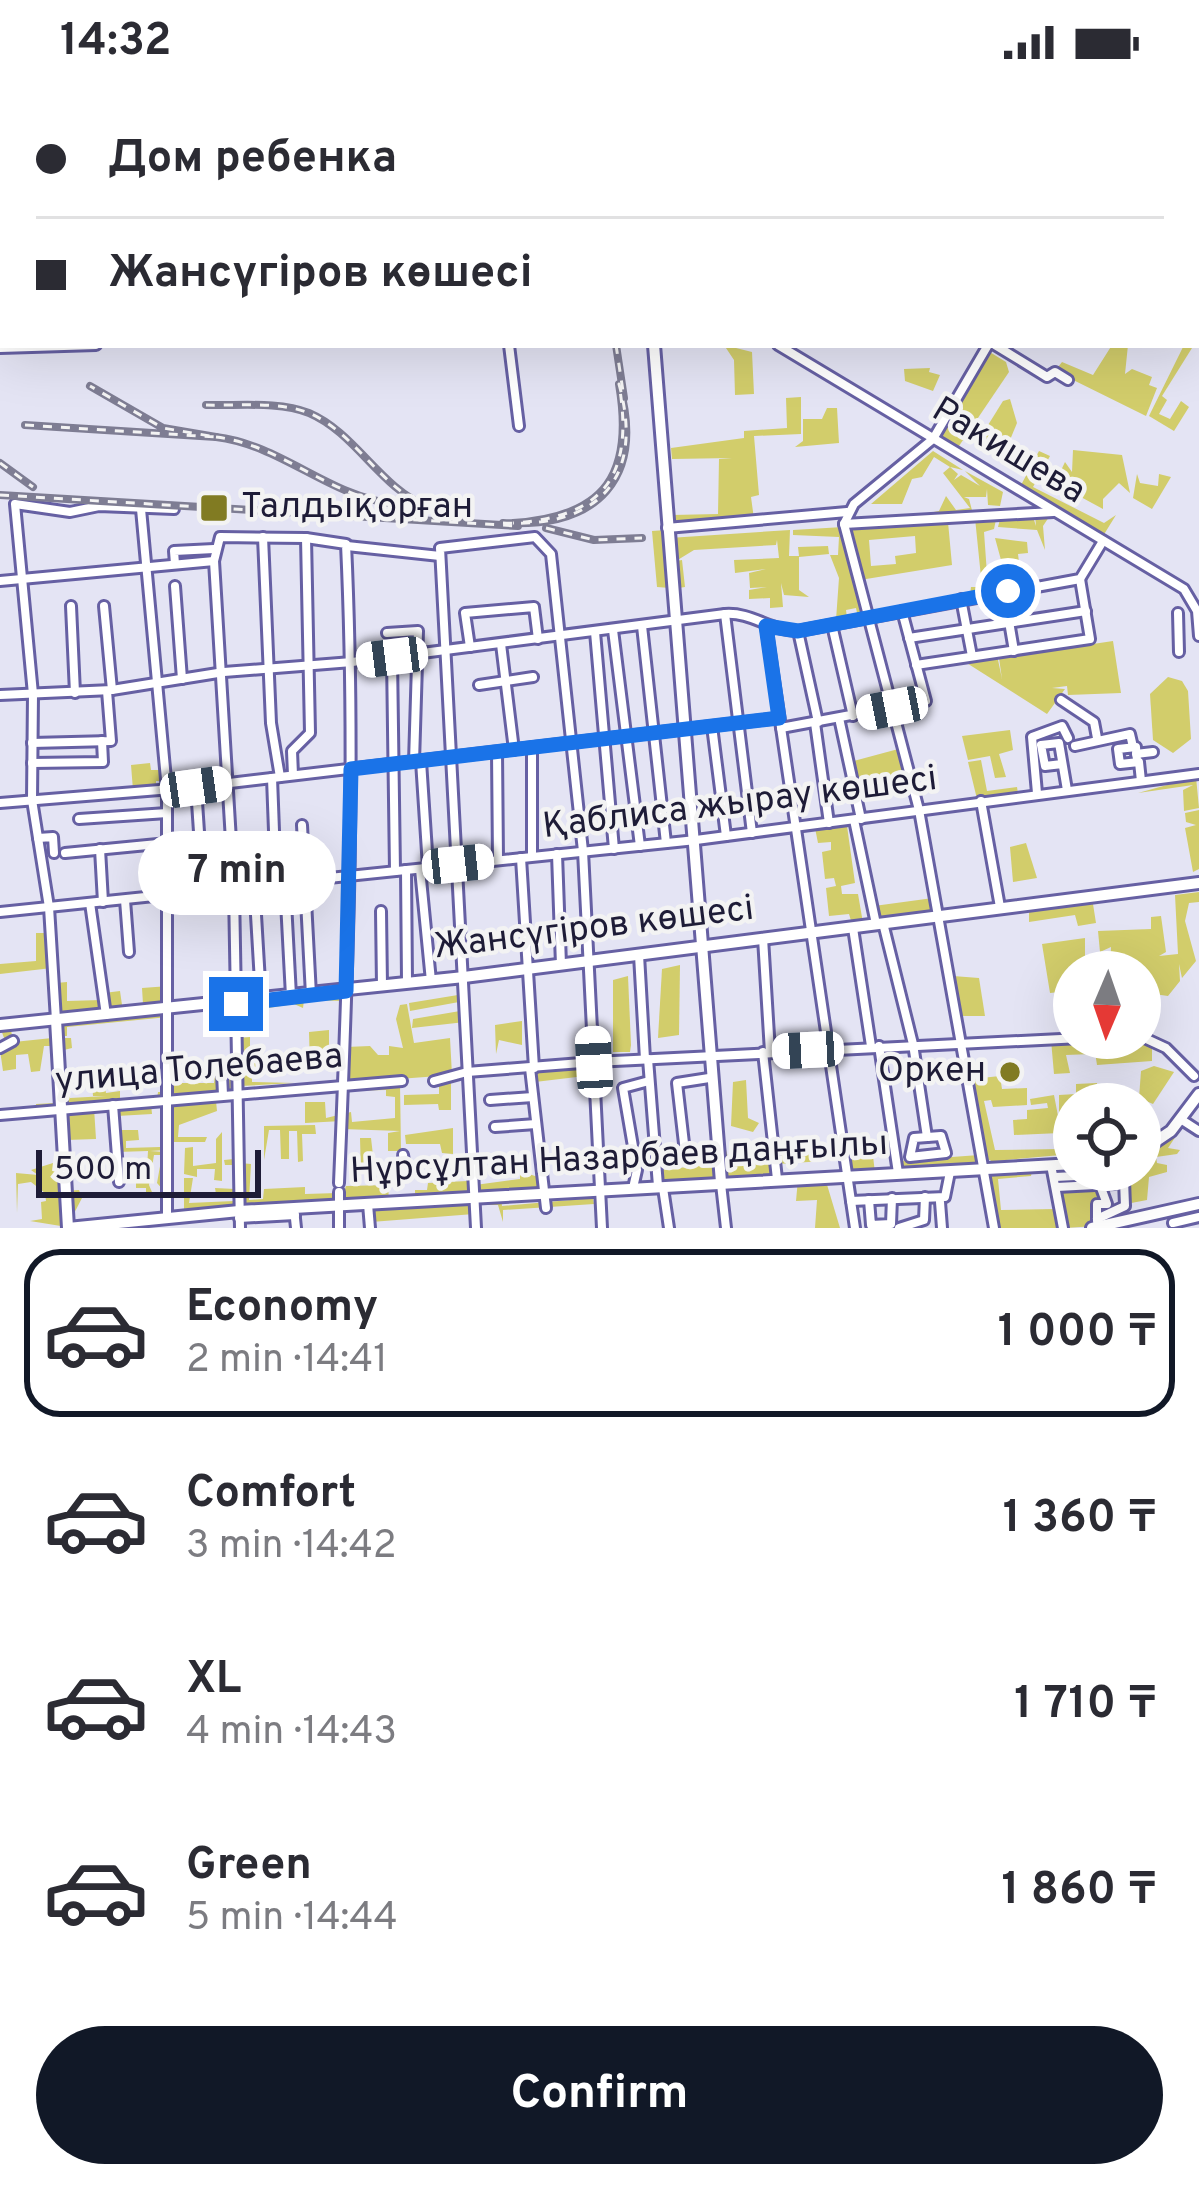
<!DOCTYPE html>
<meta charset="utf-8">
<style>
:root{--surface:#fff;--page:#f2f2f3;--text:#2b2b33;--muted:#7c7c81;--line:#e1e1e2;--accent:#111827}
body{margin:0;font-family:Overpass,sans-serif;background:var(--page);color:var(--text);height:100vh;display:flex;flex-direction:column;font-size:45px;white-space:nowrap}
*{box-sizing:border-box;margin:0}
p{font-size:39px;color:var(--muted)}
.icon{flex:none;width:66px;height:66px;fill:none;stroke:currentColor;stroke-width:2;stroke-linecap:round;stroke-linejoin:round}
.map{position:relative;height:1144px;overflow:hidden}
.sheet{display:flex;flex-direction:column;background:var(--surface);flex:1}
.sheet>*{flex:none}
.guide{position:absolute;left:0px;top:0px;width:1200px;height:264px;box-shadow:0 12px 48px #0002;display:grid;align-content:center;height:264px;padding:0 36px;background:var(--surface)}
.needle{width:78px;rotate:182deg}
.controls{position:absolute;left:1053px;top:867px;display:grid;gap:24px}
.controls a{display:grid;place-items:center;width:108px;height:108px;border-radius:50%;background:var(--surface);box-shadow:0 12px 48px #0002;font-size:60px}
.scale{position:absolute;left:36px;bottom:30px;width:225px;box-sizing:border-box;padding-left:12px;border:6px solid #1e1c37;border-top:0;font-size:33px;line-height:42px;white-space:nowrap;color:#1e1c37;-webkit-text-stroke:9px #f3f3f3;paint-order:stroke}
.end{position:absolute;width:54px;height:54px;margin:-27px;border:15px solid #1a73e8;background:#fff;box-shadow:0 0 0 6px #fff}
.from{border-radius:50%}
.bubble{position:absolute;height:84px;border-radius:42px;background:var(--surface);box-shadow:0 12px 48px #0002;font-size:39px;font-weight:700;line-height:84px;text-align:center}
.car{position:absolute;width:36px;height:72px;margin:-36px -18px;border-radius:15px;box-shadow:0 0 9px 3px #0007;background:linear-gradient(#fff 24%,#345 0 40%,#fff 0 76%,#345 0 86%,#fff 0)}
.guide b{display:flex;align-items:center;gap:42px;height:114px;font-size:45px}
.guide b+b{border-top:3px solid var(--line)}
.guide i{width:30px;height:30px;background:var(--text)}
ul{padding:21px 0 0;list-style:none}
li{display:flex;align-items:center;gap:36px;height:168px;margin:0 24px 18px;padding:0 12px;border:6px solid transparent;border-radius:36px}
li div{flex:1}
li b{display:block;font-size:45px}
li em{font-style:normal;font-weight:700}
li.selected{border-color:var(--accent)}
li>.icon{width:108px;height:108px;stroke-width:1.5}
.action{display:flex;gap:24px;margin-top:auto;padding:24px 36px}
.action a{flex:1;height:138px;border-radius:72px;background:var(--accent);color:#fff;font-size:48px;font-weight:700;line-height:138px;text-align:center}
.status{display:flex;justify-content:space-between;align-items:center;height:84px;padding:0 60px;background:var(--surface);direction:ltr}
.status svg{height:33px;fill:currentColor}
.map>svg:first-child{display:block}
</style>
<div class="status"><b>14:32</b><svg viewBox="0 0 49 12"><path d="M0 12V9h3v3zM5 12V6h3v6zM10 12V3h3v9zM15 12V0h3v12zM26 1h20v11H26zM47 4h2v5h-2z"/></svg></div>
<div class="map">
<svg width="1199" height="1144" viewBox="0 0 1199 1144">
<rect width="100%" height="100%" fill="#e4e4f4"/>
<g fill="#d2cd6b" fill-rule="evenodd">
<path d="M1197,232l2,31 -7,1 -30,48 5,4 -8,14 11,5 11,-18 8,6 -15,24 -25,-15 35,-71h13z"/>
<path d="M724,261l28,7 2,42 -19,1 -1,-35z"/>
<path d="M1112,261h16l-3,29 7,-5 20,8 -3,8 8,3 -11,28 -91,-45 7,-9 31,13z"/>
<path d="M988,267l18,11 3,10 -50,74 -7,2 -17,-11z"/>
<path d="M930,284l-1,4 11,3 -7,16 -28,-10 -1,-12z"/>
<path d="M801,313v37l-47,2 5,59 -8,2 3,22 -86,6 4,-10 46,-1 1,-55 13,-1 -60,1 -1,-11 73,-10v-7l43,-3 -1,-30z"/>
<path d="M1010,315l7,24 -12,29 -25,-14 23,-37z"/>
<path d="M827,324h10l2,35 -44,4 8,-6v-22h19z"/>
<path d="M1073,366l49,5 8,38 -11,-10 -16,16v10l-48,-26 10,-21 7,10z"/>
<path d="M933,367l30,19 -13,-3 8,7 -4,6 7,-5 19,11 -15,-15 38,21 -3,14 -12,-1 -1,-16 -1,8h-22l5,2 4,15 -71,4 37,-7 7,-15 10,14 14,-2 -27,-35 7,-6 -16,-10 -12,20 -10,2 -10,25h-31z"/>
<path d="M1039,367l11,5 -17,31 71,36 12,-8 -13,21 -83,-49z"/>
<path d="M1137,390l3,9 18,3 1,-12 12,3 -19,32 -19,-11z"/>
<path d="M1032,430l4,12 -1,-12h16l-8,12 2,24 -8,-20 -39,-3 3,-12z"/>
<path d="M997,431l-3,14 -10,3 4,56 8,4 -26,4 1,-9h11l-7,-69z"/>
<path d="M948,438l4,43 -92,15 -14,-54zM915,452l1,17 -21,3 1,8 -25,2 -2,-26z"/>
<path d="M843,443l23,89 -8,2 -2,-10 -10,2 1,8 -11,2 3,-42 -9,-23h8l1,-18 -46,-2v-5z"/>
<path d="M666,446l4,58 -13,-1 -5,-56z"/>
<path d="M790,446l-1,26h10l-1,-9 30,-1 1,8 -30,3v33l10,7 -25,-2 -3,-12 2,24 -13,1v-10l-21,1v-9l18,-3 -17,1 -1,-15 17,-4 -31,4 -1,-13 45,-2 -2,-18 -1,5 -82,5 -18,11 6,-1 3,27 -13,2 -3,-51z"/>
<path d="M995,454l32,4 1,11 -10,1 4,33 -6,1 -1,-19 -19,3 -1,-11 6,-1z"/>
<path d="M1113,557l8,52 -53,2 -1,-9 -15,2 13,1 -18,25 -85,-54 35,-5 5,24 -3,-21z"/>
<path d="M1168,593l14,4 6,10 3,48 -18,14 -20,-13 -3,-46z"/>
<path d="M1010,646l3,20 -14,4 7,23 -11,1 -5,-22 -22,4 -6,-24z"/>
<path d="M902,664l7,29 -55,4 -4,-19z"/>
<path d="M981,676l6,31 30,-4 1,7 -41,5 -9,-37z"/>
<path d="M150,679l1,7h11l1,11h-7v7l-23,2 -2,-25z"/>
<path d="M1196,693l3,31 -15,3 -1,-21 10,-5 -55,8z"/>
<path d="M1199,726v59l-6,3 -8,-44 11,-3 -10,-3 -1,-9z"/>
<path d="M847,742l8,57 -14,3 1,8h16l5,29 -11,1 -3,-10 -20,2 -3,-28 10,-2 -2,-8 -9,1 -3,-27 9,-2v-8l-13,1 -3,-15z"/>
<path d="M1026,759l11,35 -24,4 -3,-35z"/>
<path d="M1199,808v10l-10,1 -4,18 11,40 -14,17 -3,-14 1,17 -12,15 -21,-3 -7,5v-26h-30l1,-25 -11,5 -2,-21 53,-2v-12l10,-1 5,36 -7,4 19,-2 -3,-59z"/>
<path d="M933,814l3,15 -58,9 -4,-16z"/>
<path d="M1093,820l3,19 -18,3 -3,-11 -46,7v-10z"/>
<path d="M36,849h13l3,35 -52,6v-10l36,-3z"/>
<path d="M1085,854v34l-17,7 1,12 -19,2 -8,-49z"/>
<path d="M680,881l-1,70 -21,3 4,-69z"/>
<path d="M628,892l3,69 -1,7h-17v-72z"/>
<path d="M953,892l26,2 6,38h-24z"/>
<path d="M67,898v19l35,-1 2,14 -47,4 -1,-35z"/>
<path d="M169,902l1,19 -64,5 -2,-17 16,-2 2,14 21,-1 -1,-16z"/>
<path d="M345,908l-1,9 -40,-1 -1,8 -9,-4 -45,7 -5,20 7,4h-13l-1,-31z"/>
<path d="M464,910l1,28 -53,6 1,-9 47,-8 -1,-9 -49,9 -1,-8z"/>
<path d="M407,920l7,39 36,-5 2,37 -107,8 1,-36 24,-1 8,9h11v-9l14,2 -7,-29 4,-14z"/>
<path d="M168,926v7l-101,10v9h-10l4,72 -25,2v-6l19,-1 -3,-57h-8l-4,25 -9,1 -3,-18 -12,1v14l-13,2 -3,-21 14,-8 38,-4 -1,-11 -40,3 2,11 -6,5 -7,-19z"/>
<path d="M522,937v24l-23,-5 -3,14 -1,-29z"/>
<path d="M329,946v35l-19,3 -1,-36z"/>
<path d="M250,953v26h8l1,10h-7v9l43,1 -55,3 -2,-48z"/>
<path d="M58,954h13l1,10 -8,2 6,48 36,-2h-13l-1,-14h12l2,11 14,-2v12l-26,5 2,31 -30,1z"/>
<path d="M1090,955l2,15 -26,1 4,18 -16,1 -3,-34z"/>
<path d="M1093,955l59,2v20l-55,4z"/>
<path d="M184,974l-8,5 1,20h37l2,-17 20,2 1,24 -13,2 6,-20 -9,-5v25l-26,8 21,-1 1,10 -38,14 -1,12h29l-2,5h-37l2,-83z"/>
<path d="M593,980v28l-8,1v-17l-50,6v-13z"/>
<path d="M1154,982l20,6 -21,32 -14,-6 2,-27z"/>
<path d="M1000,992l2,13 25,-1v17l-34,2 -2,-7 -7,1 11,49 65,-1 1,6 -66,6 79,-4v7l-89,3 6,-7h-9l-10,-81z"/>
<path d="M746,996l2,38 11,5 -6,9 -22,-6 2,-44z"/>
<path d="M400,999l1,68h-13v-18l12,-2 -58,-2v-8l-37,2v-21h20l1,16 25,-6 1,10 43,-4v-21l-9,-1v-6l-42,1 1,-5z"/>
<path d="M439,999h12v27h-12l-1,-6 -34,1v-10l35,-1z"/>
<path d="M1097,999l-1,21h-22v17l-15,2 1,10 -46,2 -1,-15 14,-1v-9l21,-2 -1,-5 -16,2 -1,-6 24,-4 5,26v-26l17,-1v-10z"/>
<path d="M158,1008h8l-1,11 -14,1 1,10 -35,2 1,14h20l1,10 -13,1v7l34,-1 6,-7v10l-16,1 15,1 1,41 -9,-10 5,-28h-8l-5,30 5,12 -8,1v-10h-10v-27h9l2,8 1,-18 -31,1 -3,-47 43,-5z"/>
<path d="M237,1011l1,109 -54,5v-31h9l-4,25 45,-2v-8l-18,1 -1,-6 20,1 -1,-24h-9l-1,-5 10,-1 -3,-61z"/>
<path d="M1184,1040l-16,24 12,2 -3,4 -21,3 1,6 10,2v7l-18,5 -2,23 -21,4v-24l-9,-7 -60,3 -3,-10 86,4v-11z"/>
<path d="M315,1041l1,9h-14l1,27 -5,1 -1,-31h-8v28h-8l-1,-29h-11l-5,30v-34z"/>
<path d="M453,1044v26l-11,-1 -2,-9h-34l-1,-9z"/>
<path d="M222,1048v49l-8,-1 1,-11h-18v8l-13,-3 1,-26 8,-1v19l23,-3v-24z"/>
<path d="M867,1049l2,12 -17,1 2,12 19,-2 2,17 -27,2 -4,-38z"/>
<path d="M360,1054h11l3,26 15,4v6h-28z"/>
<path d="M823,1060l1,17 -47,3 1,-15z"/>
<path d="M58,1065l7,42 14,-1 3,8 -15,29 -37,-6 12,-2 -1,-17 5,-1 -1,-8 -14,-11 -13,2 -1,29 -1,-40 22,2 -7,-5 22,-7 5,9z"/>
<path d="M718,1066h8l3,11 43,-2 3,18 -54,3z"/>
<path d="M716,1067l2,29 -59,5v-15l47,-5v-13z"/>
<path d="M979,1071l2,12 -82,4 -1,-10z"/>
<path d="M240,1079l11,1 -2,36 14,-1 1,-10 41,-2v7l33,-1 -1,11 -96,5z"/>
<path d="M520,1087l21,7 1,14 -68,4 1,-11 45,-6z"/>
<path d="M1032,1087l-1,5 -33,3 3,31 54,-1v-13l7,32h-66l-8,-54z"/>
<path d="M470,1089l1,23 -56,4v-10h12l1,-7 39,-2z"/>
<path d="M825,1094l15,50h-25l2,-28 -21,1 2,-22z"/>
<path d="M388,1101l1,16 -49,2 6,-17z"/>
<path d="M1099,1103l5,16h-9l1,23 -31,2 -7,-40z"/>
<path d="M501,1113l1,9 91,-8 1,6 -91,6v12l-5,-17h-22l-2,-6z"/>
<path d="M472,1115l2,15 -103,8 -2,-17z"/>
</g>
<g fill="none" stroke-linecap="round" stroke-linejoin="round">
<g stroke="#6660a3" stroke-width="14">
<g id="minor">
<path d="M461,0l1,3"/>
<path d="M1113,0v3"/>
<path d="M1194,0l5,3"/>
<path d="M1147,3l1,-3"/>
<path d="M1197,75l2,1"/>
<path d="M0,126h3"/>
<path d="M1197,231l2,1"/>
<path d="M509,261l10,81"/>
<path d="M778,261l406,244 13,22 2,25"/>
<path d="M988,261l-55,94 -79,65 -10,20 75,286 75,418"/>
<path d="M995,261l52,32 8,-5 13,8"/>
<path d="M0,264l96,-3"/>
<path d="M141,425l26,281v427"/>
<path d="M844,440l209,-12"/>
<path d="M667,444l180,-16"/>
<path d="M263,453l8,186 9,54"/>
<path d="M347,462l93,10"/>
<path d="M175,480l-1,-13 40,-2"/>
<path d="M0,497l214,-20"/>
<path d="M175,502l7,93"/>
<path d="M1004,508l10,59"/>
<path d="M961,515l11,57"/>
<path d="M71,522l4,87"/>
<path d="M104,522l8,84"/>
<path d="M1178,529l1,39"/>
<path d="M725,530l27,219"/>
<path d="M832,541l21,91"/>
<path d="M642,542l24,217"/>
<path d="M766,542l89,602"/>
<path d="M613,546l27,216"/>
<path d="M798,547l20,91"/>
<path d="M595,548l19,217"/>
<path d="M387,549l31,-2 -4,131"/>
<path d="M909,554l177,-27"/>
<path d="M501,560l13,106"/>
<path d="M470,563l-5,-34 69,-6 4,32"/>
<path d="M392,573l3,214"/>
<path d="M916,581l174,-26 -10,-60"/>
<path d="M479,601l54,-8"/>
<path d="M0,611l112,-5 112,-18 128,-10 373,-48c27,-2 45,17 73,17l282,-52 23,-38"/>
<path d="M1061,616l33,22 3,16"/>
<path d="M839,634l22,101"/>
<path d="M815,639l14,100"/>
<path d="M712,642l14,110"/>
<path d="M781,644l145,-27 -24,-90"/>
<path d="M32,659l79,-2 -4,-50"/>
<path d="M1075,662l55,-12 3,13"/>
<path d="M532,663v109"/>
<path d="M497,668l1,108"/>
<path d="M1136,670l17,-2"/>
<path d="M421,677l7,106"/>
<path d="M1137,678l-1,-15 -18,2 2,15 19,-2 2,19"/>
<path d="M32,679l71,-1 -1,-21"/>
<path d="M1062,680l-17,2 -4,-21 18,-2 8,47"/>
<path d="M293,691l-1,-24 18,-18 -4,-195"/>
<path d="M272,694l4,106"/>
<path d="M196,703l7,105"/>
<path d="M1037,709l-5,-56 30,-11 6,12"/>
<path d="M981,717l19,106"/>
<path d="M0,719l196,-16 583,-69"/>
<path d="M79,735l88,-6"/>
<path d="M854,736l22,104"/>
<path d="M302,741l9,170"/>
<path d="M38,754l15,-1 1,16"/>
<path d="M100,765l3,53"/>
<path d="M65,769l103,-10"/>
<path d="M557,770l4,111"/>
<path d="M521,774l13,210"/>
<path d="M420,785l11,112"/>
<path d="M406,786l1,112"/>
<path d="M285,799l6,113"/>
<path d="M125,816l4,52"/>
<path d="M90,819l16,112"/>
<path d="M381,827l1,75"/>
<path d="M0,828l696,-72 503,-66"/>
<path d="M256,831l5,84"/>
<path d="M883,839l30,121 14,93"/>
<path d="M853,844l18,118"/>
<path d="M763,854l7,114"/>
<path d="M639,871l6,104"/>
<path d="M56,936l-7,-113 -17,-107 1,-106 -18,-190 55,8 29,-6 75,3"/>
<path d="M1140,952l26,12 28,28"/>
<path d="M879,962l19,127"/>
<path d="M0,964l13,-7"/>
<path d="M763,968l14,127"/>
<path d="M648,975l10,127"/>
<path d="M530,984l16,140"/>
<path d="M222,989l1,22"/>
<path d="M434,997l33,-9 127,-10 487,-24"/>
<path d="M490,1016l43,-3"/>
<path d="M113,1021l6,77"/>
<path d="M0,1031l402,-34"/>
<path d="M1182,1036l17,11"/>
<path d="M495,1043l41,-3"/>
<path d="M941,1052l5,17 -36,4 4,-19z"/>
<path d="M685,1068l-8,-69 32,-5"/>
<path d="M403,1071l1,6"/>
<path d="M658,1071l44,-4"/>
<path d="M1051,1081l12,63"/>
<path d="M1055,1093l62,-3"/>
<path d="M721,1100l5,44"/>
<path d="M1057,1103l57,-3 3,-10"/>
<path d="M633,1104l4,-18 -14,-82 26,-7"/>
<path d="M663,1104l6,40"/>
<path d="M339,1108v36"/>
<path d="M869,1116l2,25 20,-1 1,-26"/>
<path d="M851,1117l94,-4 5,-25"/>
<path d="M940,1118l2,26"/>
<path d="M368,1120l2,24"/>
<path d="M294,1125l2,19"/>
<path d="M239,1134l56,-3"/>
<path d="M1097,1135l28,-13 -1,-26"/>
<path d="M1097,1137v-17h10l-7,-19"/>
<path d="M1173,1139l26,-6"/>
<path d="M240,1144l-6,-338 -20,-329 6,-24 86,1 40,6c10,213 2,426 -7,639"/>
<path d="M476,1144l-36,-680 95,-11 16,17 32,297 19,377"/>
<path d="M899,1144l25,-8 1,-23"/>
</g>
</g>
<g stroke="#6660a3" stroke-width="16">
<g id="major">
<path d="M667,3l2,-3"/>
<path d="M654,261l67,837"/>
<path d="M56,936l12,208"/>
<path d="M0,941l464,-48 735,-94"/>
<path d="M1140,1068l31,-21 28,-37"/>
<path d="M68,1144l171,-17 835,-47"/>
<path d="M1092,1144l107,-24"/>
</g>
</g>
<use href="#minor" stroke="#fff" stroke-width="8"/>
<use href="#major" stroke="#fff" stroke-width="10"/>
<g stroke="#7e7d93" stroke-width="8">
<g id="rail">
<path d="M616,261l8,53"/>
<path d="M206,321c32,1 73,-4 103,8 47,20 71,75 119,94"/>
<path d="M25,341l191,12 -53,-9 -73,-42"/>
<path d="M216,353c66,8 112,59 178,67"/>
<path d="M0,379l33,24"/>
<path d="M0,411l518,31"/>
<path d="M503,439c96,5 142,-45 116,-139 15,89 -12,133 -106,139"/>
<path d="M546,444l48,12 48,-2"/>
</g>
</g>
<use href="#rail" stroke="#f3f3f3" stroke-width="3" stroke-dasharray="9" stroke-linecap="butt"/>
</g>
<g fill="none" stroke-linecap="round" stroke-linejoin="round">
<path stroke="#1a73e8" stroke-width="15" d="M236,920l110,-13 5,-222 428,-51 -13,-92 32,5 210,-40"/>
</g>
<g fill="#817b22" stroke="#f3f3f3" stroke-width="4.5">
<rect x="199" y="409" width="30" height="30" rx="6"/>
<circle cx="1010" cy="988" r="12"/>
</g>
<g text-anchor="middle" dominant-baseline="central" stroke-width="9" stroke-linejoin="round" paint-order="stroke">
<g font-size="36" fill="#1e1c37" stroke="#f3f3f3">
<text transform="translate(1008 368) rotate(31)">Ракишева</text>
<text transform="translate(740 720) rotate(-7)">Қаблиса жырау көшесі</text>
<text transform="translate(594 845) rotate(-7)">Жансүгіров көшесі</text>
<text transform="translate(199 986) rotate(-5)">улица Толебаева</text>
<text transform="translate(619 1075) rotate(-3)">Нұрсұлтан Назарбаев даңғылы</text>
</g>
<g font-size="36" fill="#1e1c37" stroke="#f3f3f3" text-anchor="start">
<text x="241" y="424">Талдықорған</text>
<text x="986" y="988" text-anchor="end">Оркен</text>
</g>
</g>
</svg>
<div class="controls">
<a><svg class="needle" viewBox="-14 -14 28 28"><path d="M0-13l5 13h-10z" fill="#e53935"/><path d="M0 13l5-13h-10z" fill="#7c7c81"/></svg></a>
<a><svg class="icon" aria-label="locate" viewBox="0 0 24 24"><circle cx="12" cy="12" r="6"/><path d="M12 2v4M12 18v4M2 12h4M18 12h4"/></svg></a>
</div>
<div class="scale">500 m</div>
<i class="end from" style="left:1008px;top:507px"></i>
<i class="end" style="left:236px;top:920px"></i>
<div class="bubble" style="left:138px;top:747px;width:198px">7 min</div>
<i class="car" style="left:392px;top:573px;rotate:263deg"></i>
<i class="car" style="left:892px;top:624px;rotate:259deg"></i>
<i class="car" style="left:196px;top:703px;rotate:82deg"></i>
<i class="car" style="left:458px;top:780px;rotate:84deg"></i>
<i class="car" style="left:808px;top:966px;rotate:267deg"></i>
<i class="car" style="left:594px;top:978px;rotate:357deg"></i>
<div class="guide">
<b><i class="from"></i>Дом ребенка</b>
<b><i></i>Жансүгіров көшесі</b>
</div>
</div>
<section class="sheet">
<ul>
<li class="selected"><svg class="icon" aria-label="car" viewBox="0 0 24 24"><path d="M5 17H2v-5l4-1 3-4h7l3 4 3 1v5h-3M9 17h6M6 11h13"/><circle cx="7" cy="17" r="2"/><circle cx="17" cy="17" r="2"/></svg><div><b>Economy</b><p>2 min · 14:41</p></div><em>1 000 ₸</em></li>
<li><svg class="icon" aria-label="car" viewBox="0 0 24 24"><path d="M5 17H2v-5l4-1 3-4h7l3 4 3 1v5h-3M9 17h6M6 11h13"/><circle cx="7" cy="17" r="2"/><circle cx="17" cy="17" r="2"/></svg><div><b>Comfort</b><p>3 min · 14:42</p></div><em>1 360 ₸</em></li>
<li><svg class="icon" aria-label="car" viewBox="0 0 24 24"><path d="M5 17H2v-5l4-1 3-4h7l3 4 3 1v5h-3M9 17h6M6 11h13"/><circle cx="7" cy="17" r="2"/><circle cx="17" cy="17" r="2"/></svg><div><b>XL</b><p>4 min · 14:43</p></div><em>1 710 ₸</em></li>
<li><svg class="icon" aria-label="car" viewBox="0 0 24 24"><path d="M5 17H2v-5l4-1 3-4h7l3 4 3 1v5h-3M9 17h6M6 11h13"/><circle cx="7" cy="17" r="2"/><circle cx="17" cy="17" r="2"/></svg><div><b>Green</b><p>5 min · 14:44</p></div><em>1 860 ₸</em></li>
</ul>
<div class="action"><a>Confirm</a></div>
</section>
